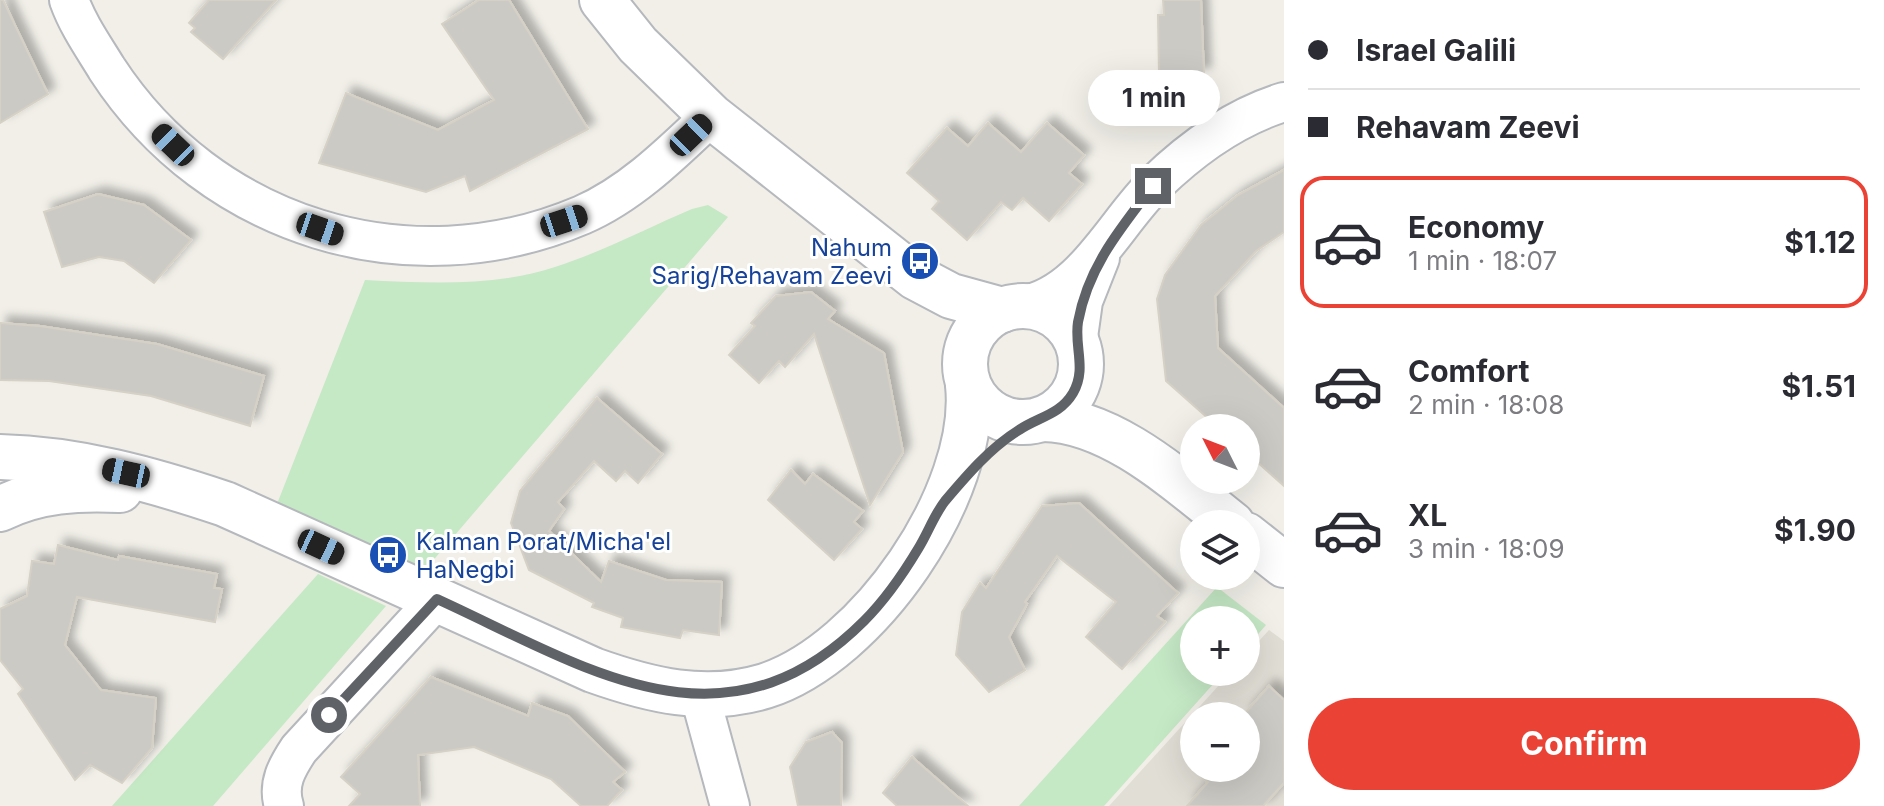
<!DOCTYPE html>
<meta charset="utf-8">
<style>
:root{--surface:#fff;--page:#f2f2f3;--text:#2b2b33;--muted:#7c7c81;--line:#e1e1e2;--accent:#ea4335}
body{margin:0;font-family:Inter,sans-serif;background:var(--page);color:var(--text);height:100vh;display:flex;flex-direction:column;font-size:30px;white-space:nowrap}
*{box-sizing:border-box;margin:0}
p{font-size:26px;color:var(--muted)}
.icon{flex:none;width:44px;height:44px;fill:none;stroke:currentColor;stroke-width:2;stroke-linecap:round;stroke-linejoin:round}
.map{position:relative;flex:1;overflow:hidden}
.details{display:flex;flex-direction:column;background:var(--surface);width:600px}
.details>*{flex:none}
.hud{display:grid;align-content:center;height:176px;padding:0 24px;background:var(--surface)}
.needle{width:52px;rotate:312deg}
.buttons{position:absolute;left:1180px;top:414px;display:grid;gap:16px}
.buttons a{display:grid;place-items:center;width:80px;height:80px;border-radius:50%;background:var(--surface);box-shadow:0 8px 32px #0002;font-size:40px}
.end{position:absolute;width:36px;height:36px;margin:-18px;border:10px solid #5f6368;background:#fff;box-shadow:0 0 0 4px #fff}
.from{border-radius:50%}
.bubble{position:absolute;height:56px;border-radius:28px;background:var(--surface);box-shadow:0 8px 32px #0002;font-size:26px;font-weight:700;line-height:56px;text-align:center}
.car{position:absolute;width:24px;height:48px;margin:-24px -12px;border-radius:10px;box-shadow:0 0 6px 2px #0007;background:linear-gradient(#222 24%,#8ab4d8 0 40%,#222 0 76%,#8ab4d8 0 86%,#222 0)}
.hud b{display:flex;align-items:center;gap:28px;height:76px;font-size:30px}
.hud b+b{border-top:2px solid var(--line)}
.hud i{width:20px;height:20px;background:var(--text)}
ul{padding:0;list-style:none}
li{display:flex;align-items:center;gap:24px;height:132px;margin:0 16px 12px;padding:0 8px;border:4px solid transparent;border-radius:24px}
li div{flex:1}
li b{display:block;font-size:30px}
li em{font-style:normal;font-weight:700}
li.selected{border-color:var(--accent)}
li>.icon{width:72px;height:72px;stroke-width:1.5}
.primary-button{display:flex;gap:16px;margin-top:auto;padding:16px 24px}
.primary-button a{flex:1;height:92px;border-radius:48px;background:var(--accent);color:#fff;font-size:32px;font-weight:700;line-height:92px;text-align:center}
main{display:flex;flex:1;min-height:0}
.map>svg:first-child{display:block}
</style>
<main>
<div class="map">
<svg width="1284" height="806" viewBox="0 0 1284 806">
<defs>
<filter id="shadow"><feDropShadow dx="7" dy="-7" stdDeviation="4" flood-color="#0004"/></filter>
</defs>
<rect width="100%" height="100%" fill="#f1efe8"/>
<path fill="#e1ded6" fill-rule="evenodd" d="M1269,630l15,11v165h-175l122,-134h15v-17zM1194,716h52v52h-52z"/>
<g fill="#c5e8c5">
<path d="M708,205l20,12 -304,354 -147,-67 88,-224c62,3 130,7 190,-13 47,-15 92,-39 137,-58z"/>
<path d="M318,574l68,32 -173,200h-101z"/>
<path d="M1217,587l49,38 -20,23v-28h-52v52h30l-120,134h-85z"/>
</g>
<g fill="#cccac5" stroke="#d6d1c6" stroke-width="2" filter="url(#shadow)">
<path d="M0,0h3l45,94 -48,29z"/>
<path d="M209,0h67l-53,59 -32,-27 4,-4 -6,-5z"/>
<path d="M479,0h30l79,129 -118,62 -5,-15 -39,16 -107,-29 27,-70 92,37 56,-30 -52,-76z"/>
<path d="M1163,0h38l3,74 -45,1 -1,-60h6z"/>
<path d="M988,123l33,29 26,-29 37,32 -15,18 13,11 -33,37 -26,-23 -11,12 -11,-8 -34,38 -35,-31 7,-8 -32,-28 40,-45 21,18z"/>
<path d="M1284,170v62l-28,19 -41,45 3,52 66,60v78l-38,-34v-24h-27l-53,-47 -9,-82 8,-24 36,-50 37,-30z"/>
<path d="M98,194l46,11 47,35 -37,43 -30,-22 -25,-4 -37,10 -18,-55z"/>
<path d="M811,292l24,19 -7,8 56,34 19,99 -33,53 -56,-171 -29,33 -6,-6 -20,22 -30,-28 26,-29 -4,-3 25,-27z"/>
<path d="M0,323l40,3 117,18 107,32 -14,50 -99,-30 -102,-15 -49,-1z"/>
<path d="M597,398l65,56 -24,29 -13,-12 -9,10 -22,-20 -36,41 6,7 -15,22 52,51 8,-21 57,19 56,2 -3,53 -36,-5 -3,8 -59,-11 2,-9 -31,-11 2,-4 -65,-33 -18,-47 9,-32z"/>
<path d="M791,470l14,14 8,-10 50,37 -9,11 8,7 -28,31 -66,-60z"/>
<path d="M1079,503l99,90 -21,23 8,6 -43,47 -36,-32 30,-35 -59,-46 -32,46 2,2 -18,33 16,33 -36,22 -33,-37 6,-43 18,-29 6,5 56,-82z"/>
<path d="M58,545l60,15 1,-4 98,18 -3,14 8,1 -7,33 -138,-25 -12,48 36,45 55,8 -4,50 -30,35 -32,-18 -15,15 -57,-86 5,-5 -23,-29v-51l27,-13 5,-35 22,3z"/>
<path d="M431,677l97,39 4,-13 36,13 57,56 -12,10 9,8 -15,16h-26l-30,-27 -77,-32 -56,8 2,51h-71l11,-12 -19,-17z"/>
<path d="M1269,686l15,14v83l-21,23h-76l21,-24 -16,-14h54v-56z"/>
<path d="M832,732l10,11 -1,63h-43l-8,-39 16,-25z"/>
<path d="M912,757l56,49h-71l-14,-13z"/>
</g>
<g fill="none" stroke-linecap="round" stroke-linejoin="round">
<g stroke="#b5b8bc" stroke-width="42">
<g id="minor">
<path d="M69,0c9,25 24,46 38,69 103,158 301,220 475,146 49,-21 91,-63 129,-99"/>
<path d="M1020,306c62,-9 94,-82 135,-122 36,-35 80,-67 129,-82"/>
<path d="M1077,344l6,-43 17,-43"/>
<path d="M700,696l30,110"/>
<path d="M284,806c-7,-22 3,-39 15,-57l138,-150"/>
</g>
</g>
<g stroke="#b5b8bc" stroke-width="48">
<g id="tertiary">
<path d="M602,0l36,45 73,71 204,161 36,19 51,14"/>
<circle cx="1023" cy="364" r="58"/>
<path d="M1043,419c70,1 137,64 189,105"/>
<path d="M0,457c78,2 151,22 225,47l368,166c56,20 112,34 172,16 103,-33 214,-193 203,-301"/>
<path d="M0,509c37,-19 79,-21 120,-19"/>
<path d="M1246,535l38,30"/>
</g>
</g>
<use href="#minor" stroke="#fff" stroke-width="38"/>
<use href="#tertiary" stroke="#fff" stroke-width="44"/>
</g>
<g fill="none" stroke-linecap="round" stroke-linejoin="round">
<path stroke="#5f6368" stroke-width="10" d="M329,715l108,-116c147,67 286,163 427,22 21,-21 39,-47 54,-72 10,-16 16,-34 27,-48 22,-26 45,-53 74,-71 19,-13 41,-15 54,-37 14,-24 1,-46 5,-71 10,-55 42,-93 75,-136"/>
</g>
<defs>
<g id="bus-disc" transform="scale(2)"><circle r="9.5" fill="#1a4fb4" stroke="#fff"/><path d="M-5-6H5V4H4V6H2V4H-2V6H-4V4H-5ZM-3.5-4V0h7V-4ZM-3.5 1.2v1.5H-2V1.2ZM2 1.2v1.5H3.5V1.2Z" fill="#fff"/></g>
</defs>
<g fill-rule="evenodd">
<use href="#bus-disc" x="920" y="261"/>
<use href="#bus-disc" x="388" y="555"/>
</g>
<g text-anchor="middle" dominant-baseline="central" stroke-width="6" stroke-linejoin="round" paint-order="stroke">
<g font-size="24" fill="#164399" stroke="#fff" text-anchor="end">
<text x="892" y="247">Nahum<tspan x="892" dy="28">Sarig/Rehavam Zeevi</tspan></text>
<text x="416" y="541" text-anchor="start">Kalman Porat/Micha'el<tspan x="416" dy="28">HaNegbi</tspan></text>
</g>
</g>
</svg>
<div class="buttons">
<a><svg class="needle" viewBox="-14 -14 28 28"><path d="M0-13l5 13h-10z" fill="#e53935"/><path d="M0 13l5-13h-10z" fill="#7c7c81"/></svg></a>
<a><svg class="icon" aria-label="layers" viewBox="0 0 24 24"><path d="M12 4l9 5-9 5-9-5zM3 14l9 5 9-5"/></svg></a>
<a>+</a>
<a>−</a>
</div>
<i class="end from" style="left:329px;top:715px"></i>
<i class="end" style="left:1153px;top:186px"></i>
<div class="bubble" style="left:1088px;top:70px;width:132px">1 min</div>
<i class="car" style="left:691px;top:135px;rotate:46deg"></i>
<i class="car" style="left:173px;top:145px;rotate:314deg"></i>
<i class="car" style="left:564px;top:221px;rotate:72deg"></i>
<i class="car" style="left:320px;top:229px;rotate:109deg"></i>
<i class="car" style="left:126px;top:473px;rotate:282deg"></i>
<i class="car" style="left:321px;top:547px;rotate:115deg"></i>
</div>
<section class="details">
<div class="hud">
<b><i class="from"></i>Israel Galili</b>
<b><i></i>Rehavam Zeevi</b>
</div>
<ul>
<li class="selected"><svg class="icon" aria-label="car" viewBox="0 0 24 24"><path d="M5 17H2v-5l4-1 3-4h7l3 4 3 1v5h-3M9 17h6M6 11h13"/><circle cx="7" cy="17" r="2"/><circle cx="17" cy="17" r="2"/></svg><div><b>Economy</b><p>1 min · 18:07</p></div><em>$1.12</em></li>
<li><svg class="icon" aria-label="car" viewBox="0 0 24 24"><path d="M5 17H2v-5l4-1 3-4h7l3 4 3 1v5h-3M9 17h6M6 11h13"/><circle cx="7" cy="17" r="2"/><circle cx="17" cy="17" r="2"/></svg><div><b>Comfort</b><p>2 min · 18:08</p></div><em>$1.51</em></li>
<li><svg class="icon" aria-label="car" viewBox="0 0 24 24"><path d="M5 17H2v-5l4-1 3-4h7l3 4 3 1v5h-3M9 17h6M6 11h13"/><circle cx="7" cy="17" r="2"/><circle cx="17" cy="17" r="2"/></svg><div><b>XL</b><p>3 min · 18:09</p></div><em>$1.90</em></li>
</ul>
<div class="primary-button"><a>Confirm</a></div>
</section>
</main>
